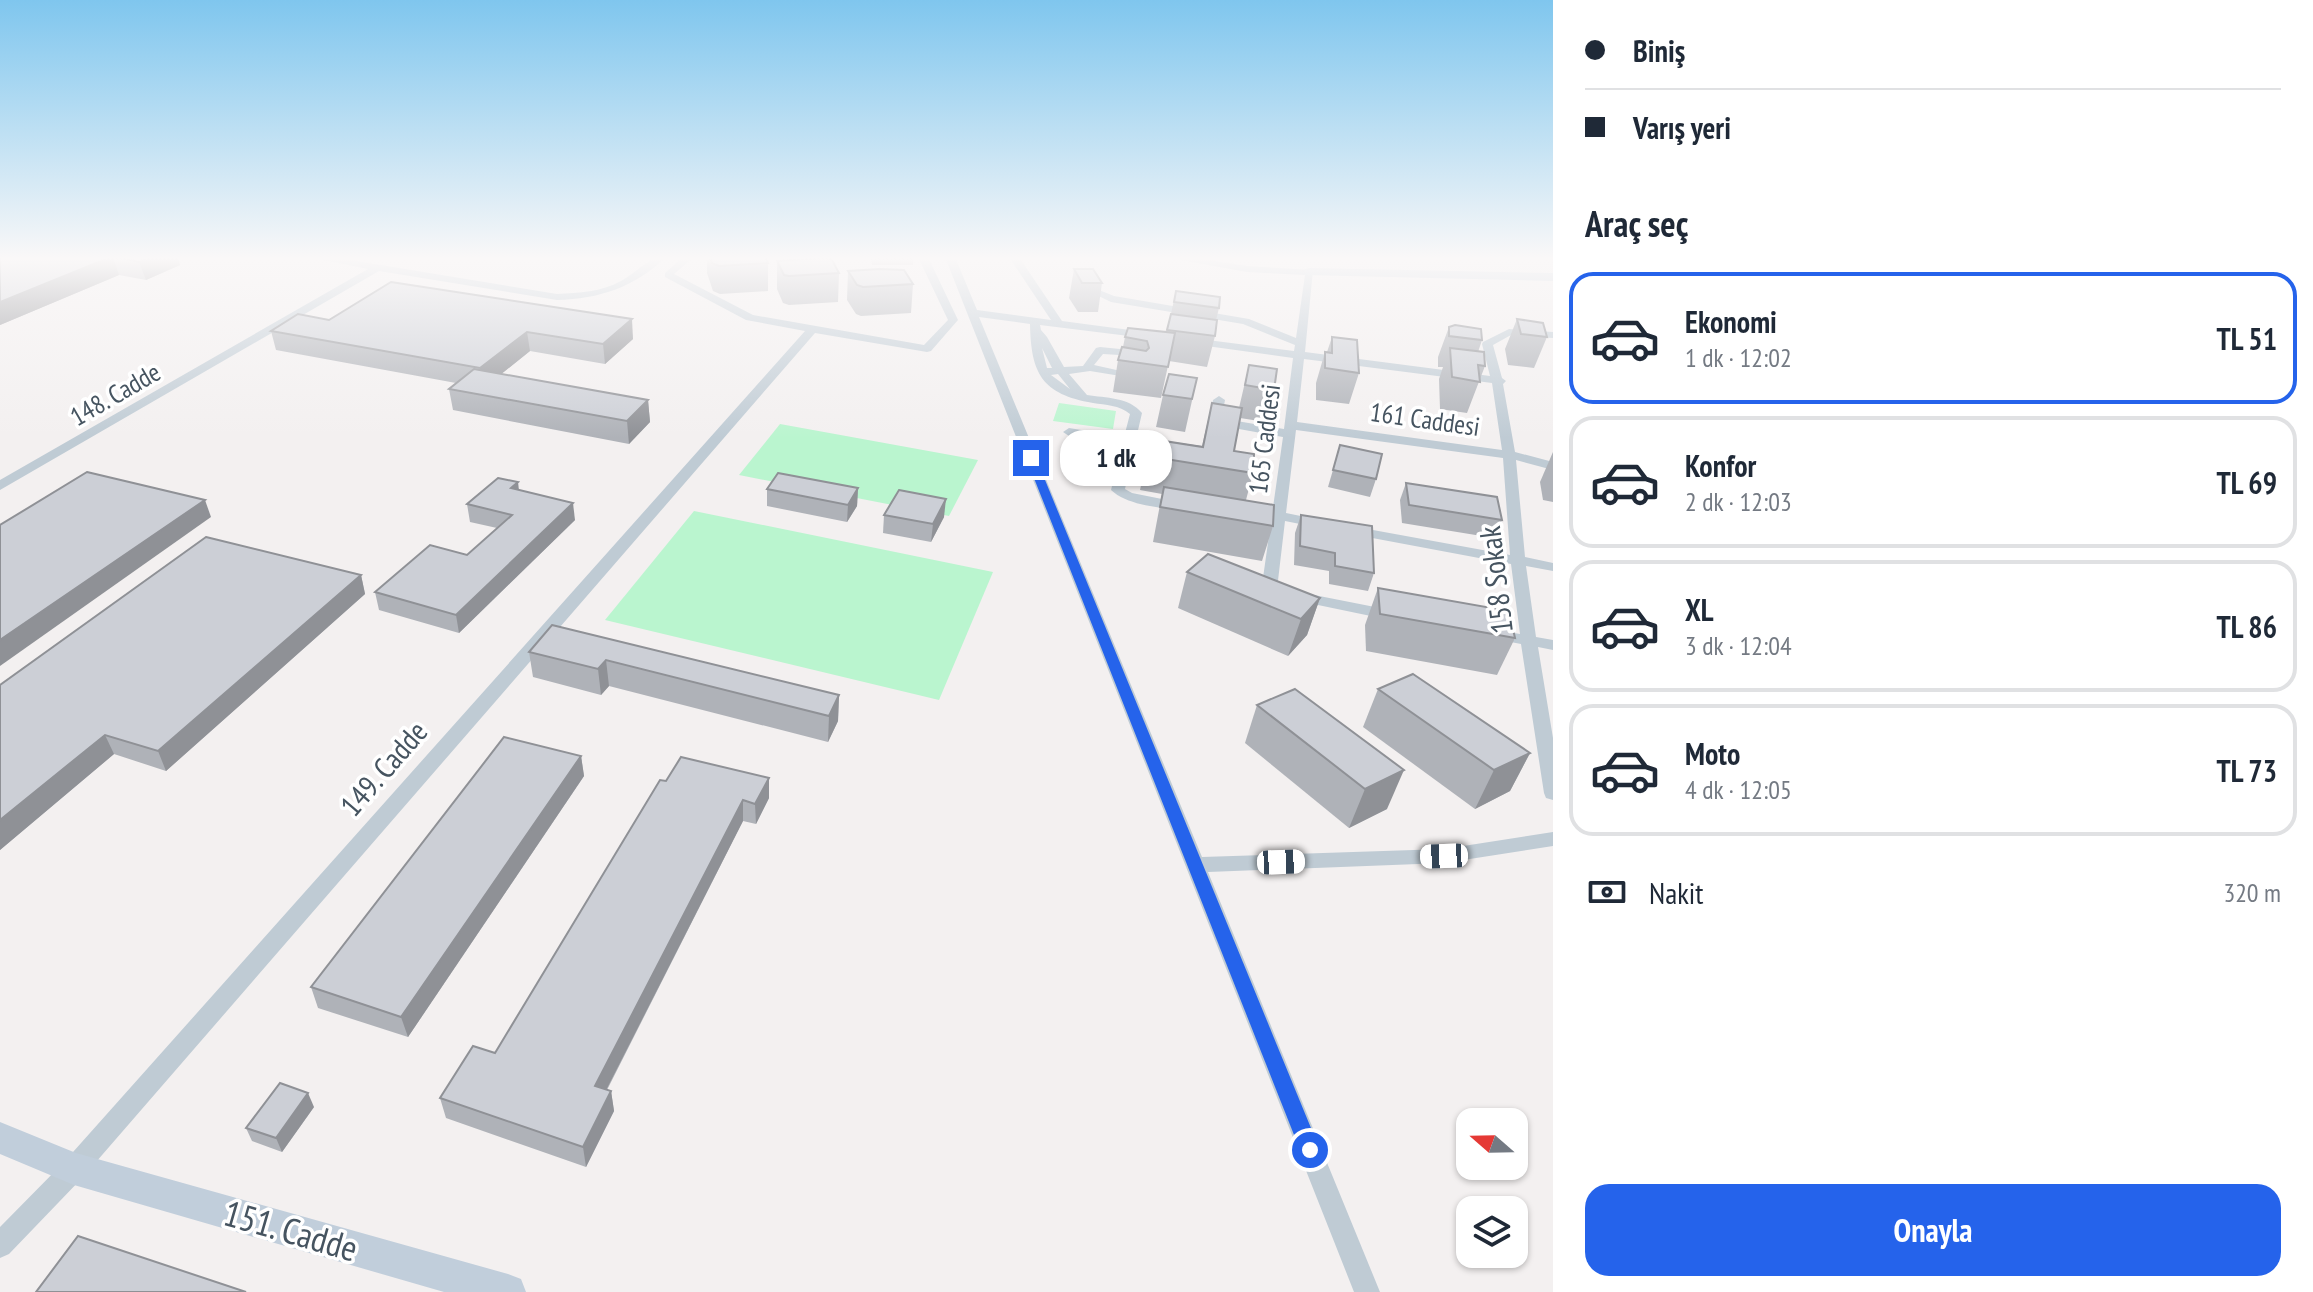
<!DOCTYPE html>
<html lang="tr">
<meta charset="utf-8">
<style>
:root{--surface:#fff;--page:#f2f2f3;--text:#1f2937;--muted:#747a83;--line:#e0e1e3;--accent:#2563eb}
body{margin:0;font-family:"PT Sans Narrow",sans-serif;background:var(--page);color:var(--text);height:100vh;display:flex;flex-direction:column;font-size:30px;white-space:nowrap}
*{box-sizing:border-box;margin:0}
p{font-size:26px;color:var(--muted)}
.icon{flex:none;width:44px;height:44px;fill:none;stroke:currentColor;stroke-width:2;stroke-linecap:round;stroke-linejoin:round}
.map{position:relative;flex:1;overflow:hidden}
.drawer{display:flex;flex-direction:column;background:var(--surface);width:760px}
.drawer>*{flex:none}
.banner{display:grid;align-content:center;height:176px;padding:0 32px;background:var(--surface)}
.needle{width:52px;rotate:290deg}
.tools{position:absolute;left:1456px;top:1108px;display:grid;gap:16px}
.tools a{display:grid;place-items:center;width:72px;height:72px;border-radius:16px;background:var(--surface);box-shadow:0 2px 6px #0004;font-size:40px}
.end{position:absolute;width:36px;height:36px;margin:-18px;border:10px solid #2563eb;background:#fff;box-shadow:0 0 0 4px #fff}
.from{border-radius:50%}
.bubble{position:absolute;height:56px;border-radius:24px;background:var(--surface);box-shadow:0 2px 6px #0004;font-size:26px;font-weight:600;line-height:56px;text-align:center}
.car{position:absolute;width:24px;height:48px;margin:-24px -12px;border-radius:10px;box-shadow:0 0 6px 2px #0007;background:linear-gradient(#fff 24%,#345 0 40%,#fff 0 76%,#345 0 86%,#fff 0)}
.banner b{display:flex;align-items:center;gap:28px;height:76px;font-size:30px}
.banner b+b{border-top:2px solid var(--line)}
.banner i{width:20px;height:20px;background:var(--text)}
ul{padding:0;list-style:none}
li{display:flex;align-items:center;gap:24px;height:132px;margin:0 16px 12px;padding:0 16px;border:4px solid var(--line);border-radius:24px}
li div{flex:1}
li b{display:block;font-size:30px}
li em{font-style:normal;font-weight:600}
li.current{border-color:var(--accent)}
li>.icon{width:72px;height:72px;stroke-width:1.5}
h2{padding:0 32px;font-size:36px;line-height:96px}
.pay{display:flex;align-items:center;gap:20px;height:88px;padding:0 32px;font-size:30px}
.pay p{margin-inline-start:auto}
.button{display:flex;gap:16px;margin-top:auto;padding:16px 32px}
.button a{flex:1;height:92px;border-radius:24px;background:var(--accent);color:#fff;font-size:32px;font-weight:600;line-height:92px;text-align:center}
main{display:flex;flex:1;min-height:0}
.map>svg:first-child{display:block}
</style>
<main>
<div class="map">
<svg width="1553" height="1292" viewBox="0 0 1553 1292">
<rect width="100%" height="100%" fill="#f3f0f0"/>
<g fill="#baf5cf">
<path d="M1059,403l57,8 -3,18 -60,-8z"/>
<path d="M780,424l198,36 -29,56 -210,-41z"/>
<path d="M694,511l299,61 -54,128 -334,-80z"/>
</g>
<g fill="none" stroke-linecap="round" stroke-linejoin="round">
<g fill="#bfcbd4" fill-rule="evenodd">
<path d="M309,257h23l225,37c22,-1 44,-2 64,-13 15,-8 27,-24 45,-24 -31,30 -67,42 -109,43l-178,-29 -379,219v-10l368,-211z"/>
<path d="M683,257h11l-20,17 79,41 171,30 24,-25 -30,-63h10l30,63 -27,31 -4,1 -112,-19 -732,844 -74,77 -9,4v-31l65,-66 740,-830 -59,-11 -81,-43v-4z"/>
<path d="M945,257h10l22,53 74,10 -42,-63h10l43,64 83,11 5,3 -5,3 -105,-13 1,5 6,7 17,30 19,-1 13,-18 4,-1 40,4v4l-4,1 -33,-2 -9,11 45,10v4l-49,-8 -21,3 18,21c19,3 42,2 55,18l-6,26 39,7v6l-4,1 -37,-6 -9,42 7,4 55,11 2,3 -2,3 -5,1c-22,-4 -54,-5 -71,-21l11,-45 -53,-9 -6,-4 6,-4 55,9 6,-23c-11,-9 -24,-9 -37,-11 -51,-9 -62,-29 -63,-79l-51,-7 223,540 242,-8 109,-17v14l-109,17 -236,9 172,420h-26zM1042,348l10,20h-5zM1058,374l12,15 -19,-14z"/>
<path d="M1164,257h24l59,9 66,4 -8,82 185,24 -8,-32 1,-2 26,-13 44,3v6l-42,-3 -18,10 9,33 4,3 -3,3 12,68 38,10v8l-37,-10 9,97 28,6v8l-27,-5 10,71 17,3v10l-15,-3 15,91v62l-7,-2 -2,-5 -23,-149 -31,-6 -2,-3 8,-5 24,4 -9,-70 -160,-30 -7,-4 7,-4 159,29 -7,-97 -207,-28 -10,83 39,8 2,3 -7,4 -35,-7 -8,68 7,4 -8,5 -12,-3 -3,-3 22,-155 -66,-12 -7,-8 3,-17 6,-4 6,4 -3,16 3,3 59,10 9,-71 -101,-14 -5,-3 5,-3 102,13 1,-6 -52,-21 -132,-22 -27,-13 5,-3 25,10 135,23 47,19 9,-63 -58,-3zM1304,359l188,24 10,67 -205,-28z"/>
<path d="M1299,592l91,18 8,5 -8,5 -96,-20 -3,-3z"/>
</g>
<g fill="#c1cedb" fill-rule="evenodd">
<path d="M1310,268l243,5v8l-248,-6v-6z"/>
<path d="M0,1122l76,31 432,121 13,5 5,13h-82l-370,-107 -74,-31z"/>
</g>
</g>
<g fill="#afb2b8">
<path d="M0,257h178l2,8 -34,15 -27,-5 -119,50z"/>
<path d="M707,257h58l3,6v28l-48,3 -7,-3 -6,-18z"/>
<path d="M871,257h42v8h-41z"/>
<path d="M777,261l62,12 -1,29 -49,3 -6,-2 -6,-14z"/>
<path d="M1074,269l28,14 -4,29h-20l-9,-14z"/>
<path d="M848,271l65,13 -2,29 -50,3 -5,-2 -9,-14z"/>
<path d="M391,282l242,57 -28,25 -75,-13 -29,23 147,26 2,22 -21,22 -176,-34 -4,-21 7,-6 -180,-33 -5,-19 58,-11z"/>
<path d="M1176,291l43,17 -3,12 -1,16 -8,31 -38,-6 -8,37 -48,-6 5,-32 5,-13 2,-10 42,-5z"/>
<path d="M1517,319l30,18 -13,31 -26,-3 -3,-16z"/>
<path d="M1449,327l33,13 -4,12 7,14 -18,47 -27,-4 -1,-30 4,-12h-5v-10z"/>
<path d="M1332,337l27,36 -10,31 -33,-4v-17l9,-31h2z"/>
<path d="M1249,365l25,25 -8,32 -26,-4 -6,33 19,22 -7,27 27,26 -11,35 -109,-19 9,-48 -22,-4 11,-51 51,7 10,-43 27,5z"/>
<path d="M1197,378l-12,54 -29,-5 7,-32z"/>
<path d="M1340,446l36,33 -6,18 -42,-10z"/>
<path d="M1553,452v50l-10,-2 -3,-18z"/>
<path d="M1406,483l96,37 -8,18 -92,-15 -2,-23z"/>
<path d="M858,488l-1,18 -10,16 -80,-16v-17z"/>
<path d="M519,490l56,30 -116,113 -80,-23 -4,-18 92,-37 30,-27 -27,-6 -3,-18z"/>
<path d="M884,515l60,2 -13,25 -48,-9z"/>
<path d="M1301,515l73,58 -6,18 -39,-7v-13l-35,-6 1,-32z"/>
<path d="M1187,572l133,26 -13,37 -19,21 -110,-48z"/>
<path d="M361,575l4,19 -199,177 -52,-17 -114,96v-165z"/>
<path d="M1378,588l137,50 -18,37 -131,-24 -1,-26z"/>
<path d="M552,625l287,70 -1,26 -10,21 -219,-56 -8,9 -68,-18 -4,-25z"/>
<path d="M1295,689l92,120 -38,19 -104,-85 12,-38z"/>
<path d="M1378,689l152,64 -20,38 -35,18 -112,-82z"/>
<path d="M581,756l3,20 -176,261 -90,-29 -7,-21z"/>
<path d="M666,781l103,17 -13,26 -13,-3 -136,269 4,1 3,20 -28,56 -140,-49 -6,-20 55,-45z"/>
<path d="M314,1107l-32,45 -30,-11 -6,-13z"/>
</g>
<g fill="#8f9196">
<path d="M111,257h2l6,18 -119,50v-23z"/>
<path d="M151,257h27l2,8 -34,15 -7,-18z"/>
<path d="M632,319l1,20 -28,25 -2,-20z"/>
<path d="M527,332l3,19 -46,37 -4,-20z"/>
<path d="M648,400l2,22 -21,22 -2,-23z"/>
<path d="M518,482l2,17 -9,-11z"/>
<path d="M858,488l-1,18 -10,16 1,-17z"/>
<path d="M946,499l-2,18 -13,25 2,-18z"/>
<path d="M205,500l6,17 -211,149v-26z"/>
<path d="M573,503l2,17 -116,113 -3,-18z"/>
<path d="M361,575l4,19 -199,177 -8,-20z"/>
<path d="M1320,598l-13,37 -19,21 13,-37z"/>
<path d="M606,660l3,26 -8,9 -3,-26z"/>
<path d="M839,695l-1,26 -10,21 1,-26z"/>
<path d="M105,735l9,19 -114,96v-30z"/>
<path d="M1530,753l-20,38 -35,18 19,-39z"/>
<path d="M581,756l3,20 -176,261 -7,-20z"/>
<path d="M1404,770l-17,39 -38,19 16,-39z"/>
<path d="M769,778v20l-13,26 -1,-20z"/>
<path d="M743,800v21l-145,285 -3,-20z"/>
<path d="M611,1091l3,20 -28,56 -3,-20z"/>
<path d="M308,1093l6,14 -32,45 -6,-14z"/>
</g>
<g fill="#cccfd6" stroke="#8f9196" stroke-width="2">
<path d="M0,257h111l-111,45z"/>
<path d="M118,257h33l-12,5z"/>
<path d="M710,257h55l3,6 -49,3 -7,-3z"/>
<path d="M826,258l6,2 7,13 -50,3 -5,-1 -7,-14z"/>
<path d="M880,269l24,1 9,14 -50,3 -6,-2 -9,-14z"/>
<path d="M1074,269h19l9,14h-20z"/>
<path d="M391,282l241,37 -29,25 -76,-12 -47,36 -209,-37 27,-17 31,6z"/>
<path d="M1176,291l44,6 -1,11 -45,-6z"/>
<path d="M1171,314l46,6 -2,16 -48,-6z"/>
<path d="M1517,319l26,4 4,14 -26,-3z"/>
<path d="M1455,325l26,4 1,11 -33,-4v-9z"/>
<path d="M1128,328l47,5 -7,34 -50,-7 4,-13 24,4 3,-3 -2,-7 -22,-4z"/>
<path d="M1332,337l25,3 2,33 -34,-5v-16l7,1z"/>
<path d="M1450,348l34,4 1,14 -7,-1 2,17 -28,-5z"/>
<path d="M1249,365l28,4 -3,21 -29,-5z"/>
<path d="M474,369l174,31 -21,21 -178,-32z"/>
<path d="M1169,374l28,4 -5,21 -29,-4z"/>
<path d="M1212,403l30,5 -8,43 20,3 -1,19 -106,-17 4,-17 52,8z"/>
<path d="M1340,445l42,9 -6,25 -43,-9z"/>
<path d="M87,472l118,28 -205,140v-115z"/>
<path d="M778,473l80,15 -10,17 -81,-16z"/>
<path d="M498,478l20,4 -7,6 62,15 -117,112 -81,-23 55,-47 37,10 45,-40 -45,-11z"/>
<path d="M1406,483l91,14 5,23 -93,-15z"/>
<path d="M1164,487l110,18 -1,21 -113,-19z"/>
<path d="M899,490l47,9 -13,25 -49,-9z"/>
<path d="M1301,515l71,11 2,47 -39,-7v-13l-35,-7z"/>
<path d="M206,537l155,38 -203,176 -53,-16 -105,85v-135z"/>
<path d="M1208,554l112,44 -19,21 -114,-47z"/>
<path d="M1378,588l131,23 6,27 -135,-24z"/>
<path d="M552,625l287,70 -10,21 -223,-56 -8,9 -69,-17z"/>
<path d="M1413,674l117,79 -36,17 -116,-81z"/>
<path d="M1295,689l109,81 -39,19 -108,-84z"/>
<path d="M504,737l77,19 -180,261 -90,-30z"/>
<path d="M681,757l88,21 -14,26 -12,-4 -148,286 16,5 -28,56 -143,-49 33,-52 22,7 165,-273 6,1z"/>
<path d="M280,1083l28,10 -32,45 -30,-10z"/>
<path d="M78,1236l168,56h-210z"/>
</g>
<linearGradient id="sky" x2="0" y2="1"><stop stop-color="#7fc6ee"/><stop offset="0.59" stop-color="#faf8f8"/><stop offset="1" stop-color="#faf8f8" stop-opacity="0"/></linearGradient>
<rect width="1553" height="438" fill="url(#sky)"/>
<path fill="#2563eb" d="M1031,455l5,3 284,692 -3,6 -7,3 -7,-3 -3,-6 -274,-692z"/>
<g text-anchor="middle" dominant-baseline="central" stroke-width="7" stroke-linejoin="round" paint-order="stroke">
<g font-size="26" fill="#465460" stroke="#fff">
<text transform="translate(115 394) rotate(-30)">148. Cadde</text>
<text transform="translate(1425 419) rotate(8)">161 Caddesi</text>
<text transform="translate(1264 439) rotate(-83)">165 Caddesi</text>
</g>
<g font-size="30" fill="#465460" stroke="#fff">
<text transform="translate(1495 580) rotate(-97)">158 Sokak</text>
<text transform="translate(383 768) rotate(-49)">149. Cadde</text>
</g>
<g font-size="36" fill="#465460" stroke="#fff">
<text transform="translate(291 1230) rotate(16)">151. Cadde</text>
</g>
</g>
</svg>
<div class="tools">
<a><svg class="needle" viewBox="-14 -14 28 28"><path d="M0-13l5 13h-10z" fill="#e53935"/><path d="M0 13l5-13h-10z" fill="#747a83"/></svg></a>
<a><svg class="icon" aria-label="layers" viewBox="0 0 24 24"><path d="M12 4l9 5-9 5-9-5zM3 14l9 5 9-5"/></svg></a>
</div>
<i class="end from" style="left:1310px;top:1150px"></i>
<i class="end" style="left:1031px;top:458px"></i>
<div class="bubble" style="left:1060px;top:430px;width:112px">1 dk</div>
<i class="car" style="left:1444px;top:856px;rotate:268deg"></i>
<i class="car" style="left:1281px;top:862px;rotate:88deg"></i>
</div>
<section class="drawer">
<div class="banner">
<b><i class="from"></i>Biniş</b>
<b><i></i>Varış yeri</b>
</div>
<h2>Araç seç</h2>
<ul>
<li class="current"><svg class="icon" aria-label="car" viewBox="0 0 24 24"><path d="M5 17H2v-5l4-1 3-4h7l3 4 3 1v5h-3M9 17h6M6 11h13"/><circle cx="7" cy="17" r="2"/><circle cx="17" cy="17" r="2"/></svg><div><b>Ekonomi</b><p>1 dk · 12:02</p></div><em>TL 51</em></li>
<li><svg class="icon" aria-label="car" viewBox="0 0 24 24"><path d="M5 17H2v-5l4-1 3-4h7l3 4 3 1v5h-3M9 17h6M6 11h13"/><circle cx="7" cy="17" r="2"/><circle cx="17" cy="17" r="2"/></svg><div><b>Konfor</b><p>2 dk · 12:03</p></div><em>TL 69</em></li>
<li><svg class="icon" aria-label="car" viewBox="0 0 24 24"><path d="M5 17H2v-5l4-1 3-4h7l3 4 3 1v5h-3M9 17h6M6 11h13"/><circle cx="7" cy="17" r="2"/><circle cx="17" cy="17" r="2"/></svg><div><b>XL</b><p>3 dk · 12:04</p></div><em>TL 86</em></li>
<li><svg class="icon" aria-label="car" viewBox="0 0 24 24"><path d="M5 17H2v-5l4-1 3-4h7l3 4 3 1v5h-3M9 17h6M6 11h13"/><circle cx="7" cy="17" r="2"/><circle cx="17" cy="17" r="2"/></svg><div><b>Moto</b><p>4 dk · 12:05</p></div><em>TL 73</em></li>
</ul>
<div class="pay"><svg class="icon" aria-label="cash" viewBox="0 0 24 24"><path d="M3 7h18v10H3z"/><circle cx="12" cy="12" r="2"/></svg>Nakit<p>320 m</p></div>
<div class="button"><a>Onayla</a></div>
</section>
</main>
